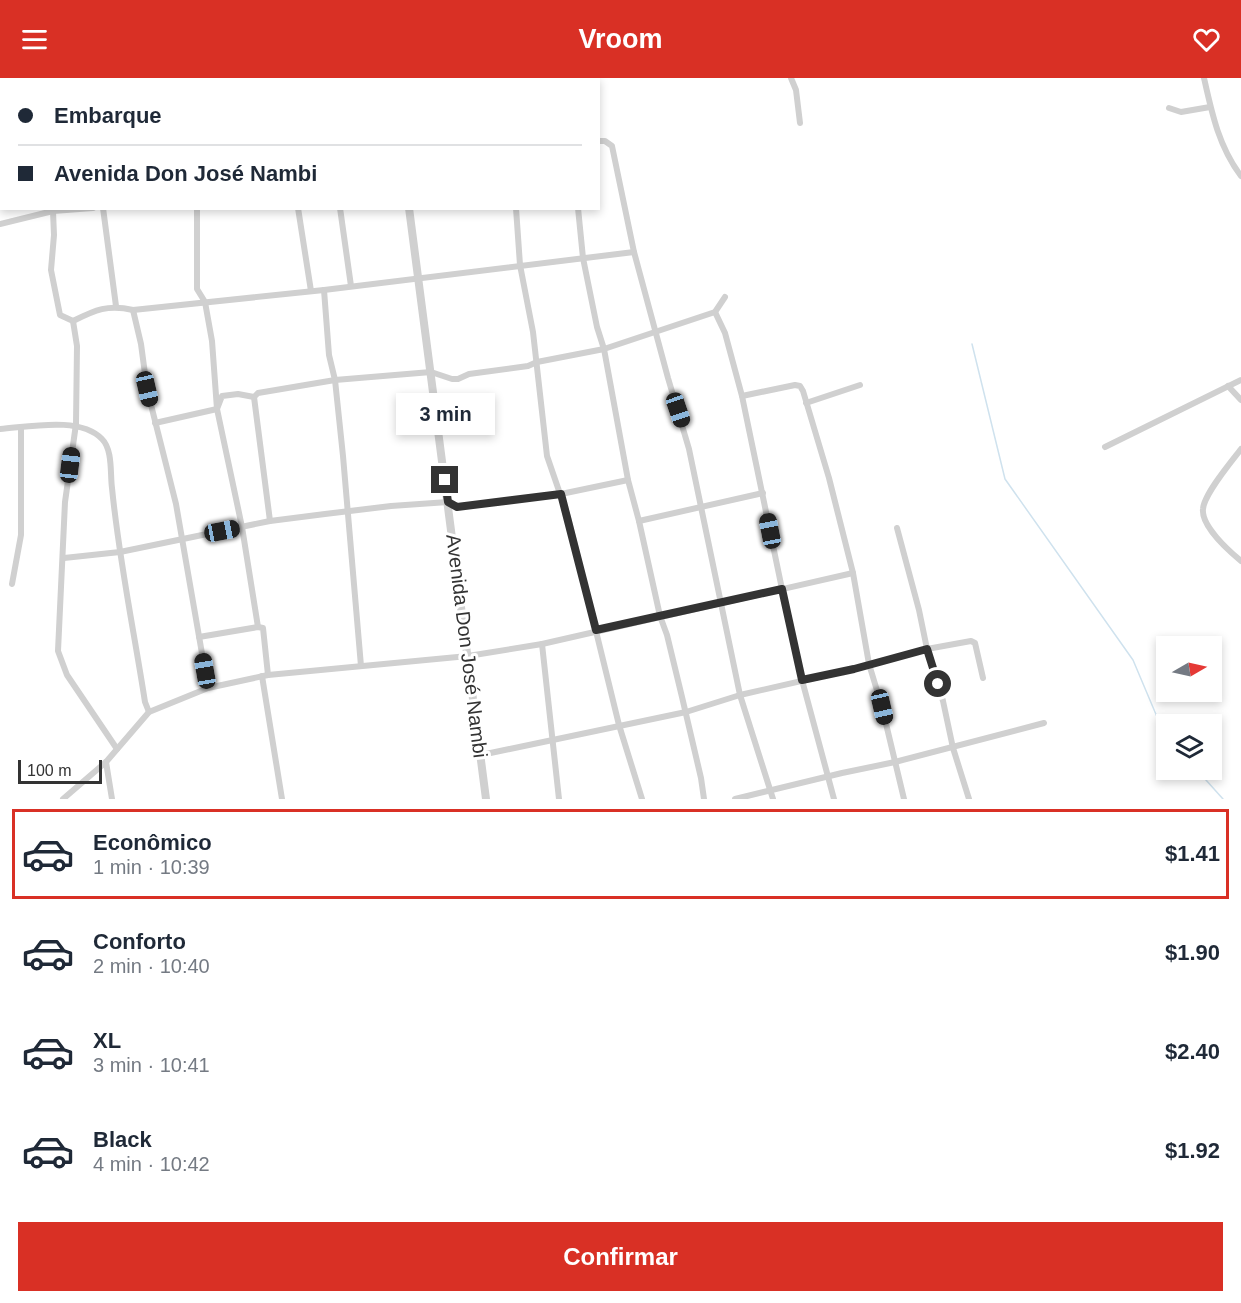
<!DOCTYPE html>
<html lang="pt">
<meta charset="utf-8">
<style>
:root{--surface:#fff;--page:#f6f6f7;--text:#1f2937;--muted:#747a83;--line:#e0e1e3;--accent:#d93025}
body{margin:0;font-family:Arial,sans-serif;background:var(--page);color:var(--text);height:100vh;display:flex;flex-direction:column;font-size:22px;white-space:nowrap}
*{box-sizing:border-box;margin:0}
p{font-size:20px;color:var(--muted)}
.icon{flex:none;width:33px;height:33px;fill:none;stroke:currentColor;stroke-width:2;stroke-linecap:round;stroke-linejoin:round}
.map{position:relative;height:721px;overflow:hidden}
.panel{display:flex;flex-direction:column;background:var(--surface);flex:1}
.panel>*{flex:none}
.banner{position:absolute;left:0px;top:0px;width:600px;height:132px;box-shadow:0 3px 9px #0003;display:grid;align-content:center;height:132px;padding:0 18px;background:var(--surface)}
.needle{width:39px;rotate:81deg}
.tools{position:absolute;left:1156px;top:558px;display:grid;gap:12px}
.tools a{display:grid;place-items:center;width:66px;height:66px;border-radius:0px;background:var(--surface);box-shadow:0 3px 9px #0003;font-size:30px}
.scale{position:absolute;left:18px;bottom:15px;width:84px;box-sizing:border-box;padding-left:6px;border:3px solid #333;border-top:0;font-size:16px;line-height:21px;white-space:nowrap;color:#333;-webkit-text-stroke:4px #fff;paint-order:stroke}
.end{position:absolute;width:27px;height:27px;margin:-14px;border:8px solid #333;background:#fff;box-shadow:0 0 0 3px #fff}
.from{border-radius:50%}
.bubble{position:absolute;height:42px;border-radius:0px;background:var(--surface);box-shadow:0 3px 9px #0003;font-size:20px;font-weight:700;line-height:42px;text-align:center}
.car{position:absolute;width:18px;height:36px;margin:-18px -9px;border-radius:8px;box-shadow:0 0 4px 2px #0007;background:linear-gradient(#222 24%,#8ab4d8 0 40%,#222 0 76%,#8ab4d8 0 86%,#222 0)}
.banner b{display:flex;align-items:center;gap:21px;height:57px;font-size:22px}
.banner b+b{border-top:2px solid var(--line)}
.banner i{width:15px;height:15px;background:var(--text)}
ul{padding:10px 0 0;list-style:none}
li{display:flex;align-items:center;gap:18px;height:90px;margin:0 12px 9px;padding:0 6px;border:3px solid transparent;border-radius:0px}
li div{flex:1}
li b{display:block;font-size:22px}
li em{font-style:normal;font-weight:700}
li.active{border-color:var(--accent)}
li>.icon{width:54px;height:54px;stroke-width:1.5}
.action{display:flex;gap:12px;margin-top:auto;padding:12px 18px}
.action a{flex:1;height:69px;border-radius:0px;background:var(--accent);color:#fff;font-size:24px;font-weight:700;line-height:69px;text-align:center}
header{display:flex;justify-content:space-between;align-items:center;height:78px;padding:0 18px;background:var(--accent);color:#fff;font-size:27px;font-weight:700}
.map>svg:first-child{display:block}
</style>
<header><svg class="icon" aria-label="menu" viewBox="0 0 24 24"><path d="M4 6h16M4 12h16M4 18h16"/></svg>Vroom<svg class="icon" aria-label="heart" viewBox="0 0 24 24"><path d="M12 20l-8-8c-3-5 5-10 8-4 3-6 11-1 8 4z"/></svg></header>
<div class="map">
<svg width="1241" height="721" viewBox="0 0 1241 721">
<rect width="100%" height="100%" fill="#fff"/>
<g fill="none" stroke-linecap="round" stroke-linejoin="round">
<g stroke="#cfe2ee" stroke-width="1.5">
<path d="M972,266l33,135 128,181 30,71 4,4"/>
<path d="M1197,692l26,29"/>
</g>
<g stroke="#d0d0d0" stroke-width="6">
<path d="M95,0v2"/>
<path d="M184,0v2"/>
<path d="M253,0v2"/>
<path d="M560,0v2"/>
<path d="M791,0l5,12 4,33"/>
<path d="M1204,0c8,36 15,69 37,98"/>
<path d="M32,2v-2"/>
<path d="M296,2l15,-2"/>
<path d="M0,28h2"/>
<path d="M1169,30l12,4 29,-5"/>
<path d="M598,63h7l7,5 22,106 34,126 21,71 51,246 33,104"/>
<path d="M103,130l13,98"/>
<path d="M197,130v81l8,13 7,39 5,68 25,118 16,100"/>
<path d="M298,130l13,83"/>
<path d="M340,130l11,78"/>
<path d="M516,130l4,57 13,67 14,124 21,61 51,208 23,74"/>
<path d="M578,130l5,50 14,69 7,22 24,131 11,41 21,95 7,19 15,62 19,81 3,21"/>
<path d="M53,133l1,24 -3,35 9,45 13,6"/>
<path d="M0,146l53,-13 40,-3"/>
<path d="M324,212l5,65 6,25 8,76 18,210"/>
<path d="M133,232l8,34 6,45 29,115 32,184"/>
<path d="M715,234l10,21 17,63 40,193 20,91 32,119"/>
<path d="M73,243c22,-11 35,-17 60,-11l191,-20 310,-38"/>
<path d="M73,243l4,25 -1,78 -11,78 -7,149 9,24 50,74"/>
<path d="M1228,308l13,14"/>
<path d="M742,318l53,-11 5,1 3,5 26,87 24,95 16,91 13,43 22,92"/>
<path d="M254,319l16,124"/>
<path d="M806,325l54,-18"/>
<path d="M155,345l62,-14 5,-13 16,-2 16,3 4,-4 77,-13 96,-8 21,7h6l11,-5 59,-8 9,-4 67,-13 111,-37 10,-15"/>
<path d="M0,351c29,-2 80,-13 102,10 11,11 8,35 10,49 7,72 22,143 33,214l4,10"/>
<path d="M1105,369l136,-67"/>
<path d="M1241,371c-10,13 -37,45 -38,60 -2,17 26,42 38,52"/>
<path d="M639,443l124,-28"/>
<path d="M897,450l22,82 8,39 16,52 10,47 16,51"/>
<path d="M64,480l56,-6 150,-31 55,-7 66,-8 57,-4 9,5 104,-13 67,-14"/>
<path d="M12,506l9,-49v-108"/>
<path d="M199,559l59,-10 5,1 5,47"/>
<path d="M542,566l17,155"/>
<path d="M262,598l20,123"/>
<path d="M481,677l205,-43 54,-17 114,-26 73,-20 44,-8 4,2 8,35"/>
<path d="M106,684l6,37"/>
<path d="M63,721l43,-37 43,-50 59,-24 60,-13 200,-19 74,-12 311,-71"/>
<path d="M735,721l107,-26 53,-11 149,-39"/>
</g>
<g stroke="#d0d0d0" stroke-width="8">
<path d="M394,0v2"/>
<path d="M409,130l77,591"/>
</g>
</g>
<g fill="none" stroke-linecap="round" stroke-linejoin="round">
<path stroke="#333" stroke-width="8" d="M445,402l3,22 9,5 104,-13 35,136 186,-41 20,91 52,-11 73,-20 11,35"/>
</g>
<g text-anchor="middle" dominant-baseline="central" stroke-width="6" stroke-linejoin="round" paint-order="stroke">
<g font-size="20" fill="#333" stroke="#fff">
<text transform="translate(467 568) rotate(83)">Avenida Don José Nambi</text>
</g>
</g>
</svg>
<div class="tools">
<a><svg class="needle" viewBox="-14 -14 28 28"><path d="M0-13l5 13h-10z" fill="#e53935"/><path d="M0 13l5-13h-10z" fill="#747a83"/></svg></a>
<a><svg class="icon" aria-label="layers" viewBox="0 0 24 24"><path d="M12 4l9 5-9 5-9-5zM3 14l9 5 9-5"/></svg></a>
</div>
<div class="scale">100 m</div>
<i class="end from" style="left:938px;top:606px"></i>
<i class="end" style="left:445px;top:402px"></i>
<div class="bubble" style="left:396px;top:315px;width:99px">3 min</div>
<i class="car" style="left:147px;top:311px;rotate:167deg"></i>
<i class="car" style="left:678px;top:332px;rotate:161deg"></i>
<i class="car" style="left:70px;top:387px;rotate:7deg"></i>
<i class="car" style="left:222px;top:453px;rotate:79deg"></i>
<i class="car" style="left:770px;top:453px;rotate:349deg"></i>
<i class="car" style="left:205px;top:593px;rotate:350deg"></i>
<i class="car" style="left:882px;top:629px;rotate:167deg"></i>
<div class="banner">
<b><i class="from"></i>Embarque</b>
<b><i></i>Avenida Don José Nambi</b>
</div>
</div>
<section class="panel">
<ul>
<li class="active"><svg class="icon" aria-label="car" viewBox="0 0 24 24"><path d="M5 17H2v-5l4-1 3-4h7l3 4 3 1v5h-3M9 17h6M6 11h13"/><circle cx="7" cy="17" r="2"/><circle cx="17" cy="17" r="2"/></svg><div><b>Econômico</b><p>1 min · 10:39</p></div><em>$1.41</em></li>
<li><svg class="icon" aria-label="car" viewBox="0 0 24 24"><path d="M5 17H2v-5l4-1 3-4h7l3 4 3 1v5h-3M9 17h6M6 11h13"/><circle cx="7" cy="17" r="2"/><circle cx="17" cy="17" r="2"/></svg><div><b>Conforto</b><p>2 min · 10:40</p></div><em>$1.90</em></li>
<li><svg class="icon" aria-label="car" viewBox="0 0 24 24"><path d="M5 17H2v-5l4-1 3-4h7l3 4 3 1v5h-3M9 17h6M6 11h13"/><circle cx="7" cy="17" r="2"/><circle cx="17" cy="17" r="2"/></svg><div><b>XL</b><p>3 min · 10:41</p></div><em>$2.40</em></li>
<li><svg class="icon" aria-label="car" viewBox="0 0 24 24"><path d="M5 17H2v-5l4-1 3-4h7l3 4 3 1v5h-3M9 17h6M6 11h13"/><circle cx="7" cy="17" r="2"/><circle cx="17" cy="17" r="2"/></svg><div><b>Black</b><p>4 min · 10:42</p></div><em>$1.92</em></li>
</ul>
<div class="action"><a>Confirmar</a></div>
</section>
